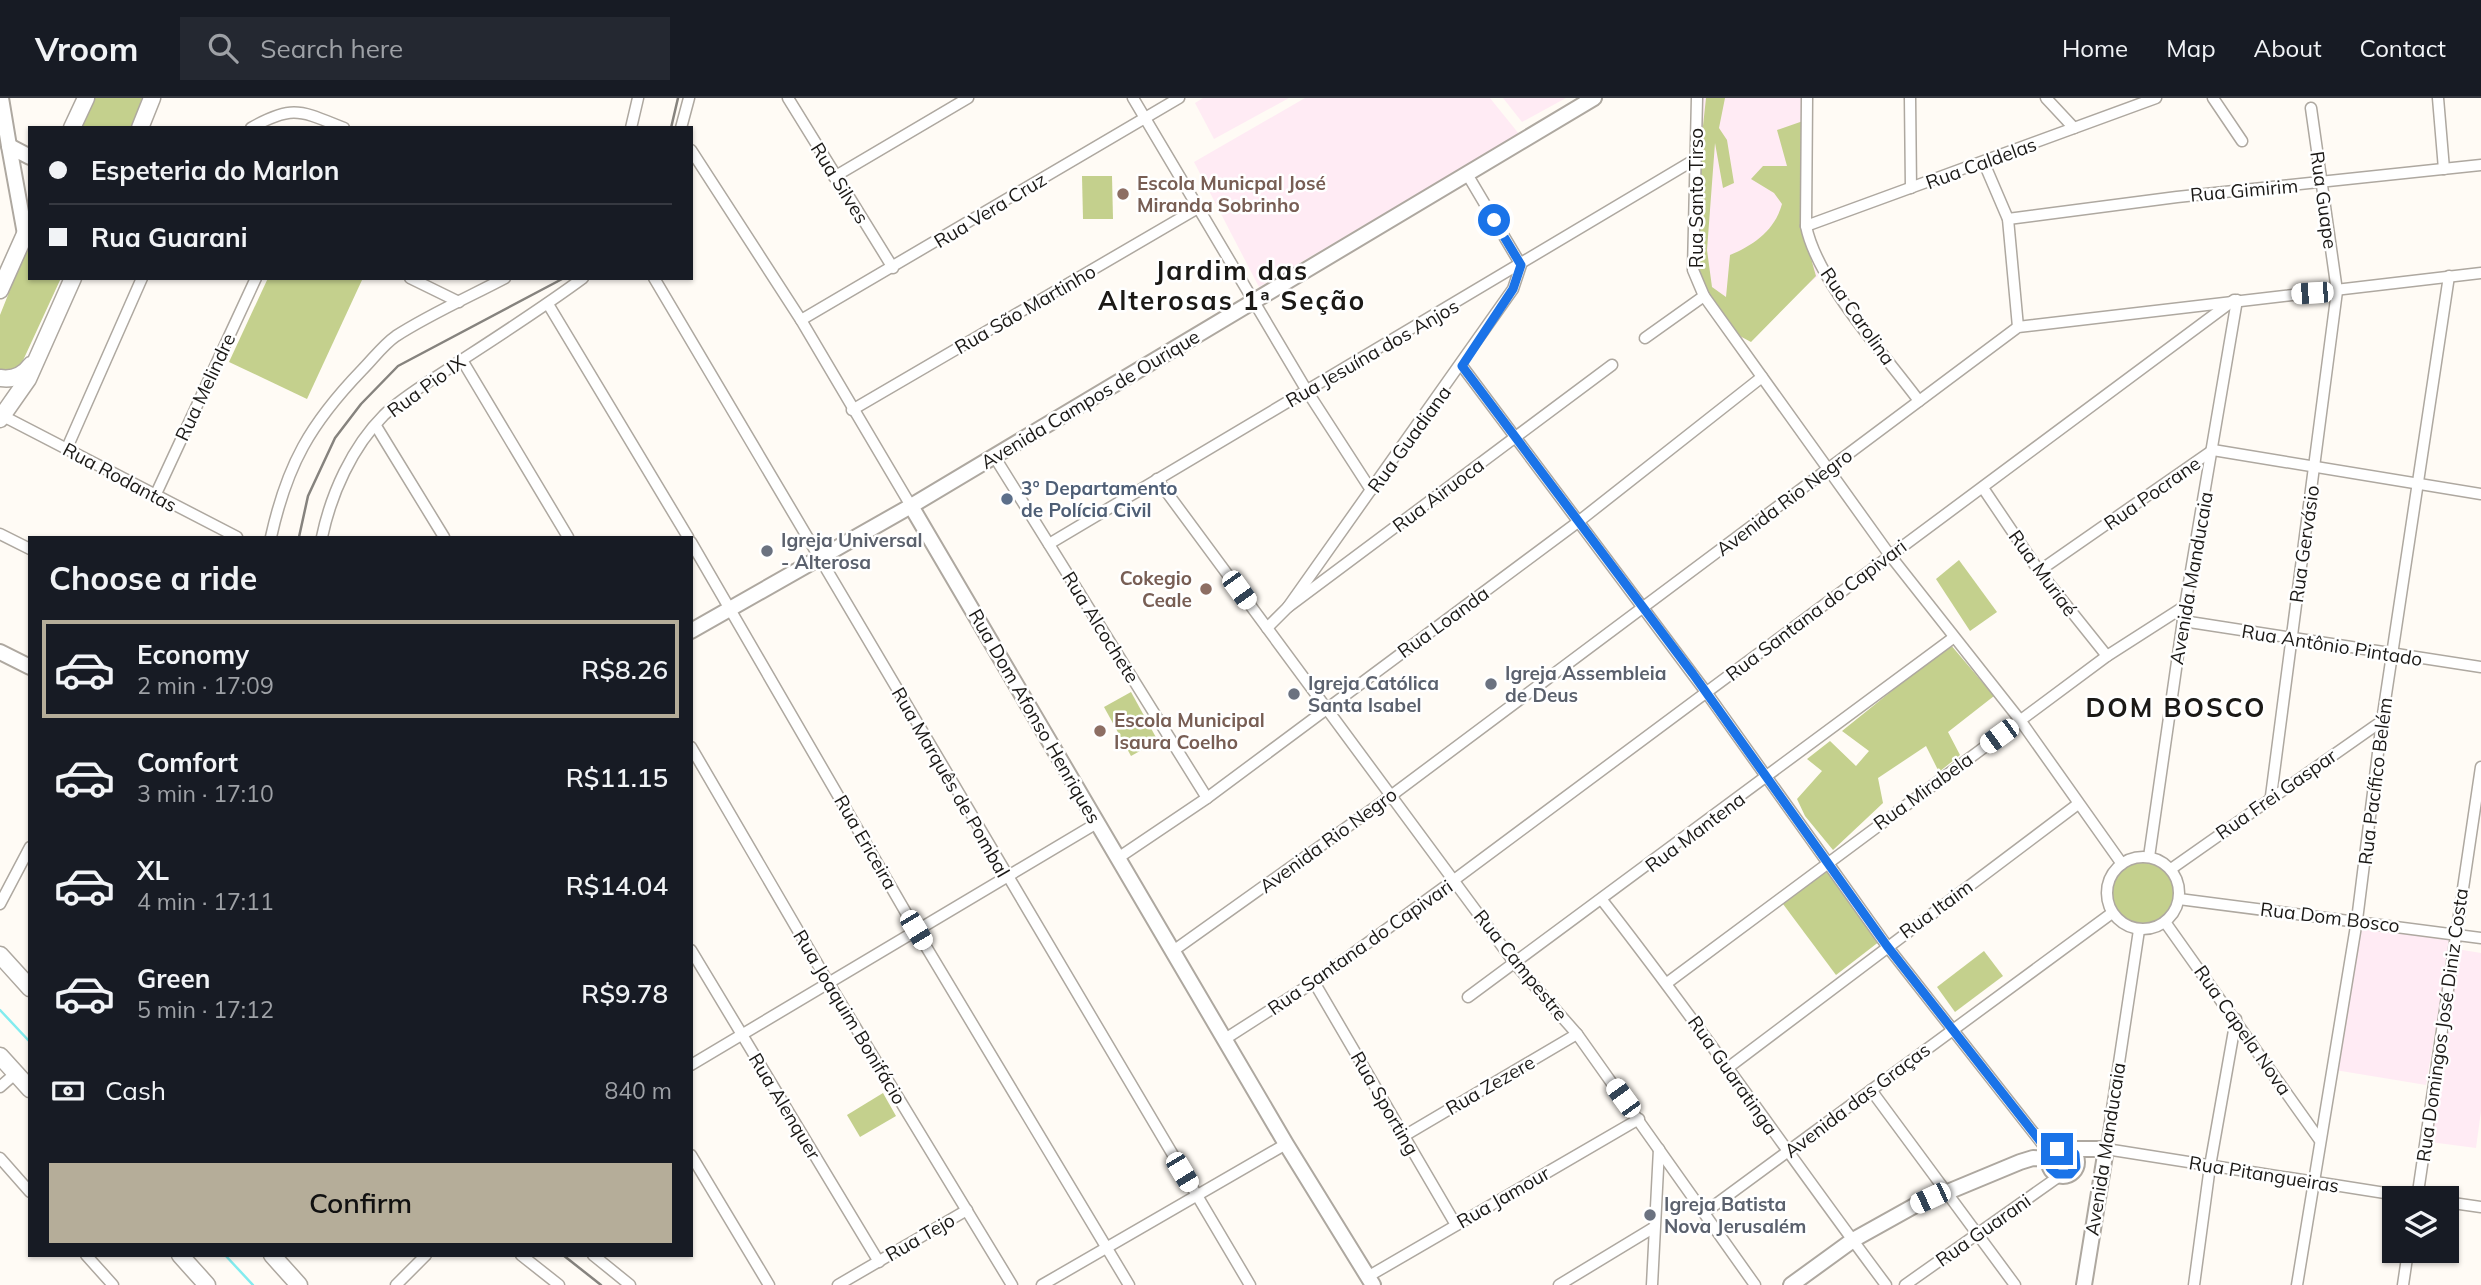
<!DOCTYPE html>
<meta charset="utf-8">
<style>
:root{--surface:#171b24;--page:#242831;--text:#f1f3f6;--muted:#9ea1a6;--line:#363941;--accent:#b5ad99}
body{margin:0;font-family:Mulish,sans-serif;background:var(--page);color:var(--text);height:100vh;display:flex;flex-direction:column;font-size:26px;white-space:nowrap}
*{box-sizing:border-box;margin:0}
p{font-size:23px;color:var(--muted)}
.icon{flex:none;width:38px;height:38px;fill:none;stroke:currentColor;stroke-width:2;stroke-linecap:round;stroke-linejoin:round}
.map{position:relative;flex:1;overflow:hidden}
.sheet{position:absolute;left:28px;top:438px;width:665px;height:721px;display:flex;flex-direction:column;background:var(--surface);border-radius:0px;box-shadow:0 2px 5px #0004}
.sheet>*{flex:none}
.banner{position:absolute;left:28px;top:28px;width:665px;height:154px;border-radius:0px;box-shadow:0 2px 5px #0004;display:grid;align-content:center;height:154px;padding:0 21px;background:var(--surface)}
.buttons{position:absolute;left:2382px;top:1088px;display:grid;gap:14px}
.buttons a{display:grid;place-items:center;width:77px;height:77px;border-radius:0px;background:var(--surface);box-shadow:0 2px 5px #0004;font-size:35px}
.end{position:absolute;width:32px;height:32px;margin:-16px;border:9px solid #1a73e8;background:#fff;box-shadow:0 0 0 4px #fff}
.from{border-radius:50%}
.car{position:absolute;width:21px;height:42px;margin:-21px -10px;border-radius:9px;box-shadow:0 0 5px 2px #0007;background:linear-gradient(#fff 24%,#345 0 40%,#fff 0 76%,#345 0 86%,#fff 0)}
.banner b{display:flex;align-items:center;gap:24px;height:66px;font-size:26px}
.banner b+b{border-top:2px solid var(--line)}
.banner i{width:18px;height:18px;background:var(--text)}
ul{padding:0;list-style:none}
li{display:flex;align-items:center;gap:21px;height:98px;margin:0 14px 10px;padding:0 7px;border:4px solid transparent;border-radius:0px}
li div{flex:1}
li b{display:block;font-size:26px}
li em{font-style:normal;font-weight:600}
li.selected{border-color:var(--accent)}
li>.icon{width:63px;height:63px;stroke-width:1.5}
h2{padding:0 21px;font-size:32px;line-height:84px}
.pay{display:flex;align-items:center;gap:18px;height:77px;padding:0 21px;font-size:26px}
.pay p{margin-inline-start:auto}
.cta{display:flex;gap:14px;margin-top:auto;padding:14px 21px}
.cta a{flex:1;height:80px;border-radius:0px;background:var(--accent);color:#111;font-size:28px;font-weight:600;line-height:80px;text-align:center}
header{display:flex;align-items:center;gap:42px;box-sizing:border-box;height:98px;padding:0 35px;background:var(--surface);border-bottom:2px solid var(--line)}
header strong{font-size:33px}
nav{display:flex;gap:38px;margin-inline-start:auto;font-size:24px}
.search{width:490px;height:63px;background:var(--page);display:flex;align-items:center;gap:18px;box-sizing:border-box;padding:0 24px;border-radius:0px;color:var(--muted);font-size:26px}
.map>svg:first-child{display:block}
</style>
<header>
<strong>Vroom</strong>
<div class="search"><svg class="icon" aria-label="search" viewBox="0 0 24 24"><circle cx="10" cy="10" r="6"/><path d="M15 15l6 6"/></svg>Search here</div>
<nav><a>Home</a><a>Map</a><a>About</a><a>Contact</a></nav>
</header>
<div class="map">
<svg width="2481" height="1187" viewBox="0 0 2481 1187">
<rect width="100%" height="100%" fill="#fffbf5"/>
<g fill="#ffebf4">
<path d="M1203,0h86l-75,41 -19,-36z"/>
<path d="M1305,0h185l29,36 -260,153 -65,-125z"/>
<path d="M1503,0h63l-44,24z"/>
<path d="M1703,0h99l2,112 4,33 10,33 -78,65 -34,-46 -11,-27v-72z"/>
<path d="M2360,825l91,15 -25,147 -91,-15z"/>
<path d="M2457,851l24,4v158l-5,37 -46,-6z"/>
</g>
<g fill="#c4d08d">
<path d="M95,0h47l-10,30h-53z"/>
<path d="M1706,0h19l-6,30 8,12 7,43 -11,5 -8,-45 -8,107 5,37 14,10 4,-42c24,-10 45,-25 52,-51l-8,-11 -23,-14 12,-13h24l-10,-36 26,-9c-1,53 -3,103 13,155l-65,66 -15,-8 -24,-33 -15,-33 2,-105z"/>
<path d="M1082,78h30l1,43h-30z"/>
<path d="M30,142v38h31l-41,89 -20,5v-57z"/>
<path d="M268,180l94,2 -55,119 -78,-37z"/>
<path d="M1959,462l38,52 -27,19 -34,-52z"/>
<path d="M1950,546l44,52 -46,36 12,23 -21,17 -13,-26 -48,32 5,25 -50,47 -28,-34 -8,-17 25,-28 -15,-12 23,-18 26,25 13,-15 -27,-20z"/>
<path d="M1131,594l27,49 -27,15 -27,-49z"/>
<circle cx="2143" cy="796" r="32"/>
<path d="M1827,773l53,70 -44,34 -53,-71z"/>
<path d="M1984,853l19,25 -48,36 -18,-25z"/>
<path d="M883,995l13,23 -36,21 -13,-22z"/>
</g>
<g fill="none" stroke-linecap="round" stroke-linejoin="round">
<g stroke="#83ecef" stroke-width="2.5">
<path d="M0,912l30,32"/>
<path d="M225,1157l28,30"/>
</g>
<g stroke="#aea8a0" stroke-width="13">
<g id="street">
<path d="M788,0l105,170"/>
<path d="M1133,0l174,293 64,99"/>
<path d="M1697,0l-4,172 11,26 185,258 131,166 102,144"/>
<path d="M1807,0l-1,128c11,55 79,129 113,175"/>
<path d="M1910,0l1,90"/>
<path d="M2046,0l28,30"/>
<path d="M2213,0l29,43"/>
<path d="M2438,0l6,71"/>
<path d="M251,30c42,-24 50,-17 93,0"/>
<path d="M631,30l7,-30"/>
<path d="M681,30l8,-30"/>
<path d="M691,52l110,170 110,186"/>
<path d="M1984,65l24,56 10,108"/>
<path d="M834,79l134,-79"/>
<path d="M2008,121l169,-22 304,-32"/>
<path d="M1806,128l350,-128"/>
<path d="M410,180l49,24"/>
<path d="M654,180l596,1007"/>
<path d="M548,206l140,233"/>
<path d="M801,222l378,-222"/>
<path d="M1645,240l59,-42"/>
<path d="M462,262l106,177"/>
<path d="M1462,268l244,326 181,254 164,209"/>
<path d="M852,312l346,-202"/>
<path d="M3,318l234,121"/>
<path d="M376,328l68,111"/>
<path d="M67,350l75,-170"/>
<path d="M994,358l213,342"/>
<path d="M1157,381l359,486 61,69 178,251"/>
<path d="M1983,390l56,83 68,85"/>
<path d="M155,398l101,-218"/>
<path d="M0,436l30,15"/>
<path d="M271,439c16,-72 39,-113 91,-167 11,-11 21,-25 34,-34 34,-22 73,-39 109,-58"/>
<path d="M322,439c9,-43 30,-90 62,-122 21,-20 47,-34 70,-50 43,-28 87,-56 129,-87"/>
<path d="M691,444l225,388 213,355"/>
<path d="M1049,446l645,-384"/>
<path d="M2039,473l174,-121 268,44"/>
<path d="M1288,509l225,-318 8,-24 -54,-91"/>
<path d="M2183,523l298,46"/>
<path d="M1267,530l21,-21 324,-242"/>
<path d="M691,649l137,235 184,303"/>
<path d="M2271,698l66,-505 -26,-183"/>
<circle cx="2143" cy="795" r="36"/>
<path d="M2149,759l36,-251 52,-306"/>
<path d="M1118,760l89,-60 371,-276 184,-145"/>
<path d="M2171,771l211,-148"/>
<path d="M2179,801l302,39"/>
<path d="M1602,802c99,126 188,257 284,385"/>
<path d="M0,806l30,-57"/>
<path d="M2165,824l154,217"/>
<path d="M2139,832l-33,219 317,50"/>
<path d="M691,852l188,312"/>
<path d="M1173,853l219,-156 626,-468 463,-54"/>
<path d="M1314,884l142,243"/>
<path d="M1667,885l440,-327 78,-50"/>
<path d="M1468,899l485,-359"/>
<path d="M1225,941l89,-57 140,-102 780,-580"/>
<path d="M691,967l406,-242"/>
<path d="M1729,969l349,-263"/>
<path d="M0,989l16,-14"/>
<path d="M1871,992l144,195"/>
<path d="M1404,1038l173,-102"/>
<path d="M691,1057l78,130"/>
<path d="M0,1060l30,34"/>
<path d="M2417,1101l64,-432"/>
<path d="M2446,1104l35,5"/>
<path d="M1704,1115l408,-300"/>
<path d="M86,1157l27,30"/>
<path d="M521,1157l38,30"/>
<path d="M593,1157l37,30"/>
<path d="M1369,1178l270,-157"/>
<path d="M396,1187l30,-30"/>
<path d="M838,1187l129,-75"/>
<path d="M1042,1187l244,-141"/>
<path d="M1559,1187l94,-57"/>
<path d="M1652,1187l7,-136"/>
<path d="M1905,1187l156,-110"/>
<path d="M2194,1187l16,-119 26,-147"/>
<path d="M2297,1187l60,-365 25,-199 67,-445"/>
<path d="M2403,1187l5,-34"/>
</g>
</g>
<g stroke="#aea8a0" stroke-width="18">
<g id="secondary">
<path d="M1,0l8,48"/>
<path d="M25,136l-16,-88 21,11"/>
<path d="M911,408l375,638 87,141"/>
<path d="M691,533l220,-125 683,-408"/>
<path d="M0,554l30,15"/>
<circle cx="2063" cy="1064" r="14"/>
<path d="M2069,1051h37l-22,136"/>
<path d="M1791,1187l62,-45 61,-34 106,-44 13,-4 16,1"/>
</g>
</g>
<g stroke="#aea8a0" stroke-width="19">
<g id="primary">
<path d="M72,30l14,-30"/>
<path d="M140,30l12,-30"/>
<path d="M0,192l30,-67"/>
<path d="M0,280c13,2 23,-2 31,-13"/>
<path d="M0,321l28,-40 45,-101"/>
<path d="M0,857l30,33"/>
<path d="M0,958l30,33"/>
<path d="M180,1157l27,30"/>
<path d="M272,1157l27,30"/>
</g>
</g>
<use href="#street" stroke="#fff" stroke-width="10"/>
<use href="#secondary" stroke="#fff" stroke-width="14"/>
<use href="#primary" stroke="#fff" stroke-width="16"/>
<g stroke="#86837e" stroke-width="2.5">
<path d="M671,30l7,-30"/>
<path d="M299,439l9,-41 27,-58 26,-34 37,-38 166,-88"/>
<path d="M563,1157l38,30"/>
</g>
</g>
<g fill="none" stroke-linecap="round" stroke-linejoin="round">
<path stroke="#1a73e8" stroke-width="9" d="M1494,122l27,45 -8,24 -51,77 231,308 194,272 164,209 -1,13 7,6h13l6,-7 -1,-13 -6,-5h-12"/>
</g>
<g fill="#8d6e63" stroke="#fff" stroke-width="2.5">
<circle cx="1123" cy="96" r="7"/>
<circle cx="1206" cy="491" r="7"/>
<circle cx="1100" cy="633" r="7"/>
</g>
<circle fill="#5c6f8a" stroke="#fff" stroke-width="2.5" cx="1007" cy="401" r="7"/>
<g fill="#6b7280" stroke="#fff" stroke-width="2.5">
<circle cx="767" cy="453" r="7"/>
<circle cx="1491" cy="586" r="7"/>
<circle cx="1294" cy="596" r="7"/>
<circle cx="1650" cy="1117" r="7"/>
</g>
<g text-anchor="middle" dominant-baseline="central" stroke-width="5" stroke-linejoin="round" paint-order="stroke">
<g font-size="19" fill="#1b1916" stroke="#fff">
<text transform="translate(1981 65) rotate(-20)">Rua Caldelas</text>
<text transform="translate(840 85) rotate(58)">Rua Silves</text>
<text transform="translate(2244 92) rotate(-5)">Rua Gimirim</text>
<text transform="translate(1696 100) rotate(-90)">Rua Santo Tirso</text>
<text transform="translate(2324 102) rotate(82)">Rua Guape</text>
<text transform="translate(990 112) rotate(-31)">Rua Vera Cruz</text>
<text transform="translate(1025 211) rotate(-30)">Rua São Martinho</text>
<text transform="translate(1858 218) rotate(55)">Rua Carolina</text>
<text transform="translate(1372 255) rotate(-30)">Rua Jesuína dos Anjos</text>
<text transform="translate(426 288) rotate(-36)">Rua Pio IX</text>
<text transform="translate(205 289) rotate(-65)">Rua Melindre</text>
<text transform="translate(1090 301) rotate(-31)">Avenida Campos de Ourique</text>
<text transform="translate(1409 341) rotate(-54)">Rua Guadiana</text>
<text transform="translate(120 379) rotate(28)">Rua Rodantas</text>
<text transform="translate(2152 395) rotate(-35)">Rua Pocrane</text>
<text transform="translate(1438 397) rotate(-37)">Rua Airuoca</text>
<text transform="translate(1784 404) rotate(-37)">Avenida Rio Negro</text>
<text transform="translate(2304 446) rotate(-82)">Rua Gervásio</text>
<text transform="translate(2043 475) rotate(54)">Rua Muriaé</text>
<text transform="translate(2191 480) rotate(-80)">Avenida Manducaia</text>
<text transform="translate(1816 512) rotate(-37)">Rua Santana do Capivari</text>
<text transform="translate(1443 524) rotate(-36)">Rua Loanda</text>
<text transform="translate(1101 529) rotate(58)">Rua Alcochete</text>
<text transform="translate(2332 547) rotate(9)">Rua Antônio Pintado</text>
<text transform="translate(1035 618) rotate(60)">Rua Dom Afonso Henriques</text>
<text transform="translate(2375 683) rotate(-83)">Rua Pacífico Belém</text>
<text transform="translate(951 684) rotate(60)">Rua Marquês de Pombal</text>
<text transform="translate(1923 693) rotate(-36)">Rua Mirabela</text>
<text transform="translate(2276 696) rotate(-35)">Rua Frei Gaspar</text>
<text transform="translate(1695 734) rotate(-37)">Rua Mantena</text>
<text transform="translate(1328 742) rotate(-36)">Avenida Rio Negro</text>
<text transform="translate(866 744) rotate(60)">Rua Ericeira</text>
<text transform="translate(1936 811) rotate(-36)">Rua Itaim</text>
<text transform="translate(2330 819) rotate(7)">Rua Dom Bosco</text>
<text transform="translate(1360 849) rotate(-35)">Rua Santana do Capivari</text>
<text transform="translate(1521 867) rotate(51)">Rua Campestre</text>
<text transform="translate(850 919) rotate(59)">Rua Joaquim Bonifácio</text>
<text transform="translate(2442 927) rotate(-82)">Rua Domingos José Diniz Costa</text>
<text transform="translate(2243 932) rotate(55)">Rua Capela Nova</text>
<text transform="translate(1733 977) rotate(55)">Rua Guaratinga</text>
<text transform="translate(1490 987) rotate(-30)">Rua Zezere</text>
<text transform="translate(1857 1002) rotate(-37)">Avenida das Graças</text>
<text transform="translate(1385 1005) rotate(60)">Rua Sporting</text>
<text transform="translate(785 1008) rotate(59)">Rua Alenquer</text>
<text transform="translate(2105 1051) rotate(-81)">Avenida Manducaia</text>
<text transform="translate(2264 1076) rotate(9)">Rua Pitangueiras</text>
<text transform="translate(1503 1099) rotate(-30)">Rua Jamour</text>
<text transform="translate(1983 1132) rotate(-35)">Rua Guarani</text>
<text transform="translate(920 1139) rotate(-30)">Rua Tejo</text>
</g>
<g font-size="19" font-weight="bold" fill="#785e54" stroke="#fff" text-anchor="start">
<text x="1137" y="85">Escola Municpal José<tspan x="1137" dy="22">Miranda Sobrinho</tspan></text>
<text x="1192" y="480" text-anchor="end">Cokegio<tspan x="1192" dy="22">Ceale</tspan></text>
<text x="1114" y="622">Escola Municipal<tspan x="1114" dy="22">Isaura Coelho</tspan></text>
</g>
<g font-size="19" font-weight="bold" fill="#4e5e75" stroke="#fff" text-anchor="start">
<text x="1021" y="390">3° Departamento<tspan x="1021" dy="22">de Polícia Civil</tspan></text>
</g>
<g font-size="19" font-weight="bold" fill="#5b616d" stroke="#fff" text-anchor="start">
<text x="781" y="442">Igreja Universal<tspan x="781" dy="22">- Alterosa</tspan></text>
<text x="1505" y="575">Igreja Assembleia<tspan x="1505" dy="22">de Deus</tspan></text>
<text x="1308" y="585">Igreja Católica<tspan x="1308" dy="22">Santa Isabel</tspan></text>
<text x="1664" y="1106">Igreja Batista<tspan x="1664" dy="22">Nova Jerusalém</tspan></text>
</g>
<g font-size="26" font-weight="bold" letter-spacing="2" fill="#1b1916" stroke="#fff">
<text x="1232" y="172">Jardim das<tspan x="1232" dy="30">Alterosas 1ª Seção</tspan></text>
<text x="2176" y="609">DOM BOSCO</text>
</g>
</g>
</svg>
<div class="buttons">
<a><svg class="icon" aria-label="layers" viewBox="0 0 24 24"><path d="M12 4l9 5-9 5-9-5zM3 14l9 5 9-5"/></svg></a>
</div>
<i class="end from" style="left:1494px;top:122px"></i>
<i class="end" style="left:2057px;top:1051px"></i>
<i class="car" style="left:2312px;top:195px;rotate:266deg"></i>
<i class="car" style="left:1239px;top:492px;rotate:144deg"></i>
<i class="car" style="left:1999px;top:638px;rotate:234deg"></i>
<i class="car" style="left:916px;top:832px;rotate:149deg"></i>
<i class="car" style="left:1623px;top:1000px;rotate:324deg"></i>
<i class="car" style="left:1182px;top:1074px;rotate:149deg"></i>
<i class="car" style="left:1930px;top:1100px;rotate:245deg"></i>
<div class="banner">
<b><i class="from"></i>Espeteria do Marlon</b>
<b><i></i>Rua Guarani</b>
</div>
<section class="sheet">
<h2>Choose a ride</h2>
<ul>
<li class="selected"><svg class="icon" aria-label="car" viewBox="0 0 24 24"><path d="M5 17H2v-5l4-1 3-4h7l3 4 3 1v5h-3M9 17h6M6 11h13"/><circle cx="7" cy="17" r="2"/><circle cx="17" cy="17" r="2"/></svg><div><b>Economy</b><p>2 min · 17:09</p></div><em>R$8.26</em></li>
<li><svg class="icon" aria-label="car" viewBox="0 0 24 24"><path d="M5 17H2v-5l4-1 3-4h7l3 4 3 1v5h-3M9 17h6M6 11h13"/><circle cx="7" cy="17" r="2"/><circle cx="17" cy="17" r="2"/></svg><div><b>Comfort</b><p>3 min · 17:10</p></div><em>R$11.15</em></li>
<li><svg class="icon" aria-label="car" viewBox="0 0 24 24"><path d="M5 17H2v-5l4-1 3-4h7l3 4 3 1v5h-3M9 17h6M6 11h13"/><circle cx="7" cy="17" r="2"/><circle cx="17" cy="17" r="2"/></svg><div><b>XL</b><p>4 min · 17:11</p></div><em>R$14.04</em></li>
<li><svg class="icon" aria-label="car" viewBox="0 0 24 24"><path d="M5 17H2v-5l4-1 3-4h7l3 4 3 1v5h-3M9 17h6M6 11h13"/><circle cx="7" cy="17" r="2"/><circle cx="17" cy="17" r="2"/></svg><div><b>Green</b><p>5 min · 17:12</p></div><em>R$9.78</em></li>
</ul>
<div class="pay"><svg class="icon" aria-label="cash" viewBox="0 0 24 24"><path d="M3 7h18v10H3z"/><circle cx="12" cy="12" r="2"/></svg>Cash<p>840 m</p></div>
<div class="cta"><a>Confirm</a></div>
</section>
</div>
